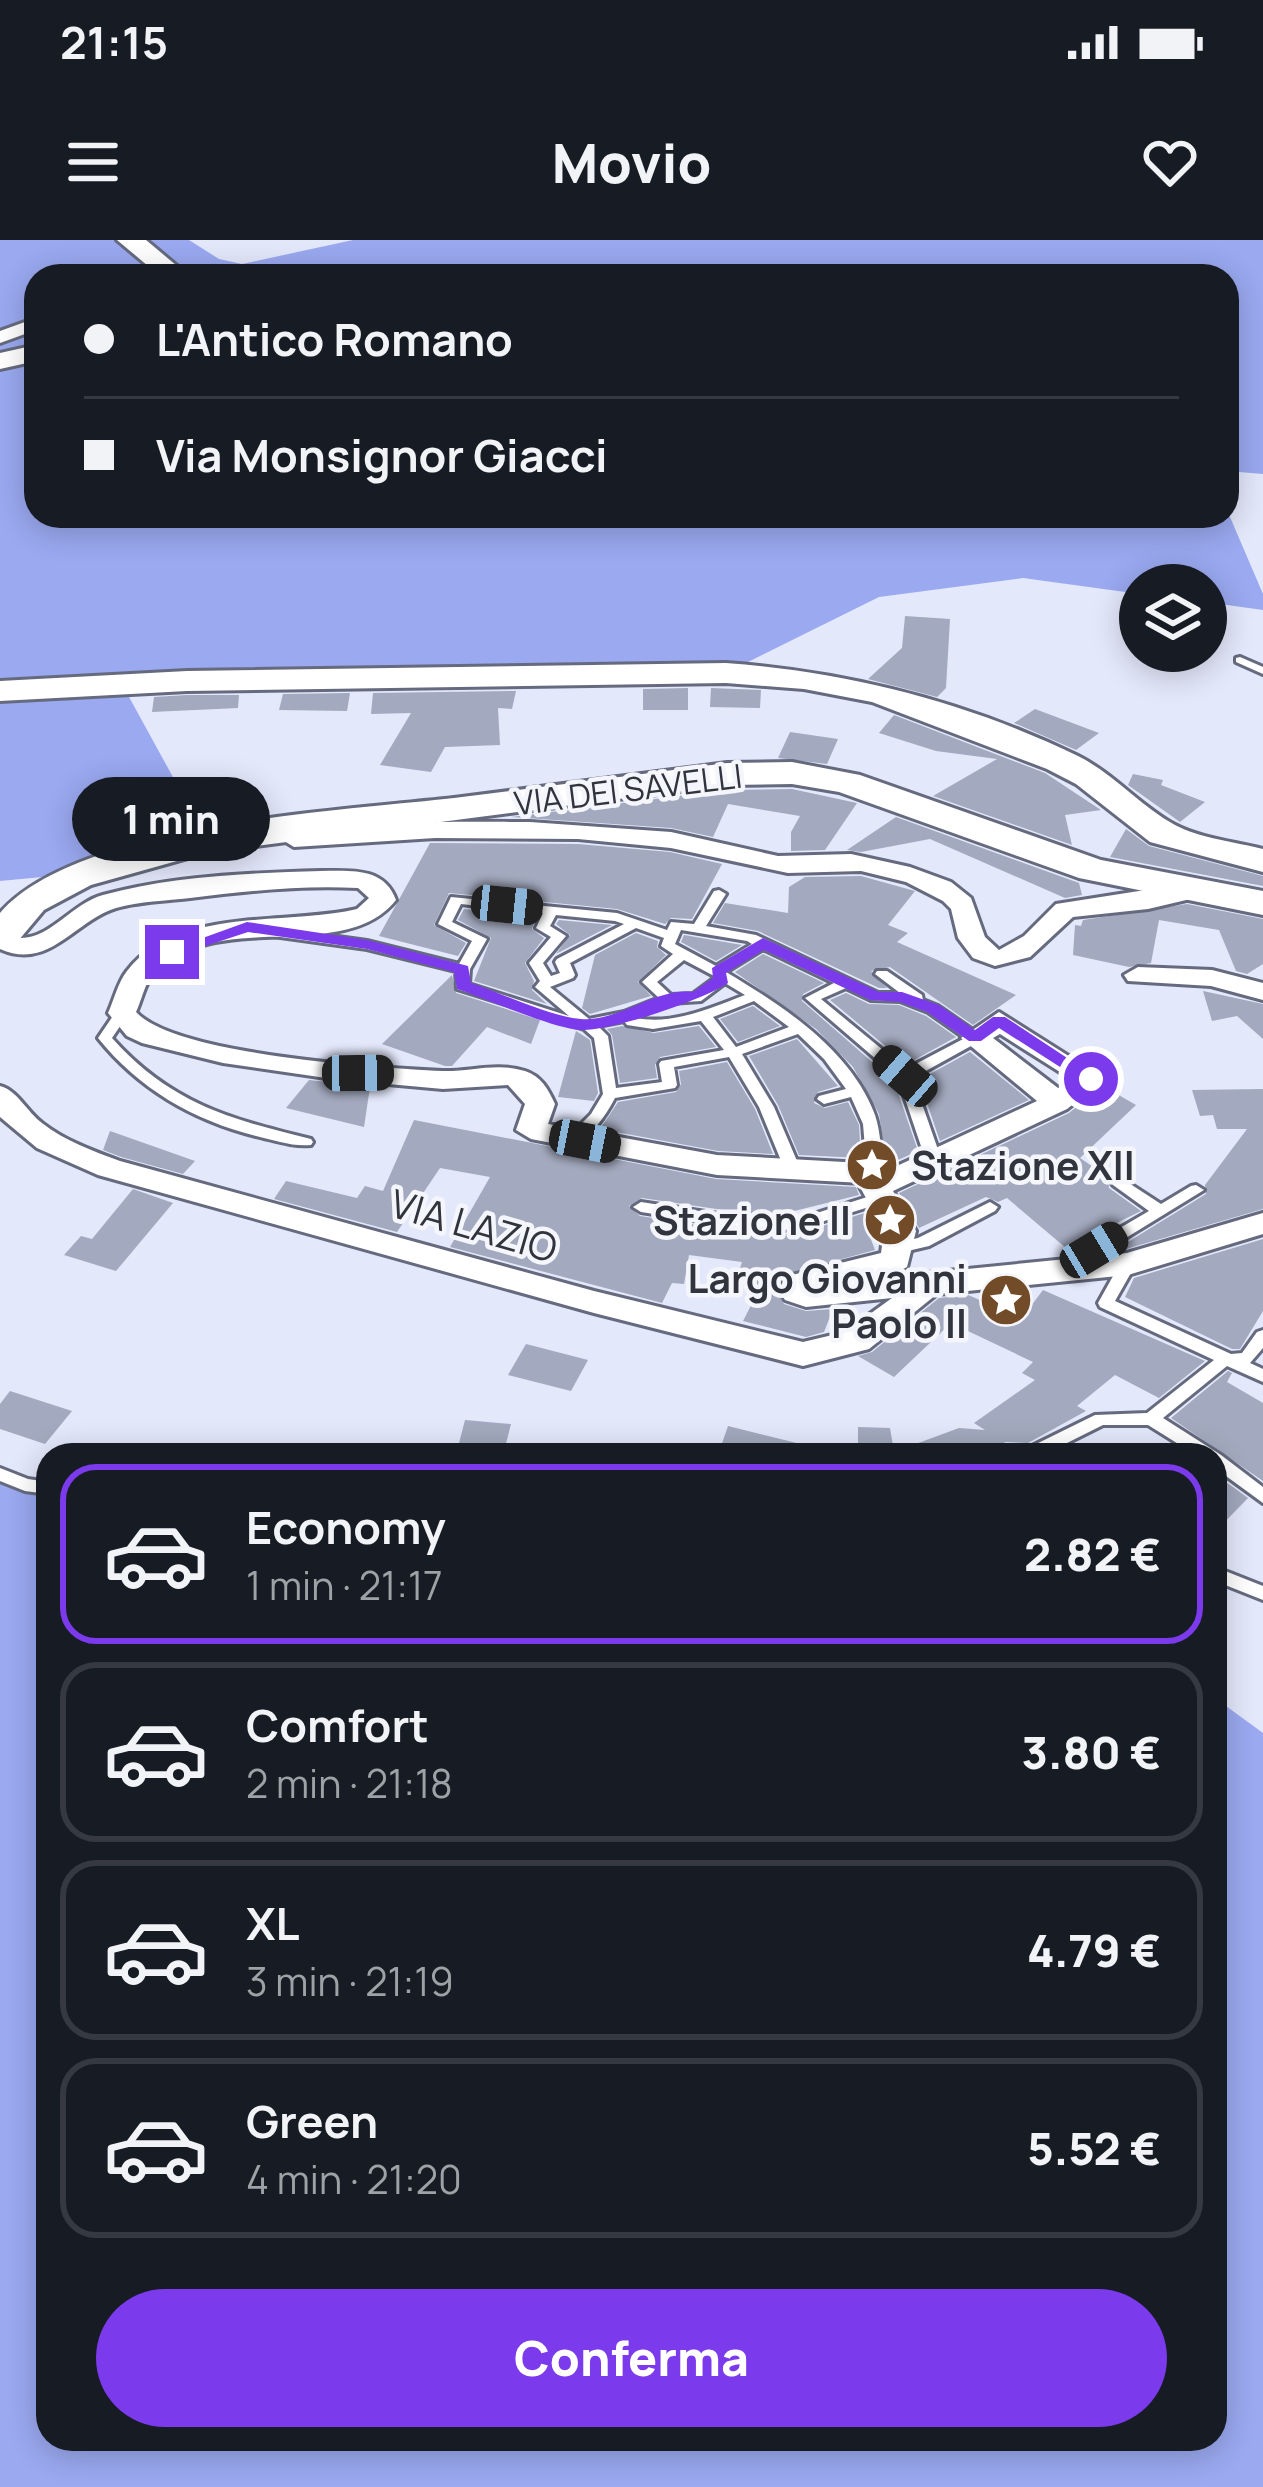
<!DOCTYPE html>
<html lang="it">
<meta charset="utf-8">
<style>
:root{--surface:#171b24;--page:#20242c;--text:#f1f3f6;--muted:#9ea1a6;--line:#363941;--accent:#7c3aed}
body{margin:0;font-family:Manrope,sans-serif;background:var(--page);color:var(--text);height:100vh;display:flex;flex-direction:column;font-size:45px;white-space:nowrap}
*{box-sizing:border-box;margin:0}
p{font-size:39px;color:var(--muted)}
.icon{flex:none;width:66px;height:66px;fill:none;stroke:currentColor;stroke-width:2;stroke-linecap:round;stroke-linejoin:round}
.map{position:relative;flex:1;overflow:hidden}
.side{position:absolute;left:36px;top:1203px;width:1191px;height:1008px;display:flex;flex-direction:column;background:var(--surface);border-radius:36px;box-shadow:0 6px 30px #0003}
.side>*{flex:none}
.top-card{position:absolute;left:24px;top:24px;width:1215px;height:264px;border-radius:36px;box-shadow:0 6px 30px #0003;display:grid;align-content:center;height:264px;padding:0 60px;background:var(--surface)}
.buttons{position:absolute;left:1119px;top:324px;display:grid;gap:24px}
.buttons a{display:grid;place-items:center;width:108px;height:108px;border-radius:50%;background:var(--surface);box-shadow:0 6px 30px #0003;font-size:60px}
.end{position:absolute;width:54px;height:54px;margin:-27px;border:15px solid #7c3aed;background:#fff;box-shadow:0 0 0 6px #fff}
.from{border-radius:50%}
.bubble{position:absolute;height:84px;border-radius:42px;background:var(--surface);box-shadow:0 6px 30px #0003;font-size:39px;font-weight:800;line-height:84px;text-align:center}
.car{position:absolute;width:36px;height:72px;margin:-36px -18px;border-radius:15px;box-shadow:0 0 9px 3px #0007;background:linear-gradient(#222 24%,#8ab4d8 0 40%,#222 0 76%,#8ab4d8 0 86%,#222 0)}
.top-card b{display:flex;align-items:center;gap:42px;height:114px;font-size:45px}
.top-card b+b{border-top:3px solid var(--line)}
.top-card i{width:30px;height:30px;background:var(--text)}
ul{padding:21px 0 0;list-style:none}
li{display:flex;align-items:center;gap:36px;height:180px;margin:0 24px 18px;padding:0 36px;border:6px solid var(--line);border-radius:36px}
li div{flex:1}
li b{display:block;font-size:45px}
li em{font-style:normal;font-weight:800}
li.active{border-color:var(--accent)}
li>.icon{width:108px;height:108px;stroke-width:1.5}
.primary-button{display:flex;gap:24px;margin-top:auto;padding:24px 60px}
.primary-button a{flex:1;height:138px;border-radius:72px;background:var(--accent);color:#fff;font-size:48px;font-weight:800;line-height:138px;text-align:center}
.status{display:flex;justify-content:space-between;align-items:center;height:84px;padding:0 60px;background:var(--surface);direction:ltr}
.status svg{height:33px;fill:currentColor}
header{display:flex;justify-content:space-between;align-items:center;height:156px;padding:0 60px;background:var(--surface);font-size:54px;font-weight:800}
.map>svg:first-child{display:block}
</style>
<div class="status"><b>21:15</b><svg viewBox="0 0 49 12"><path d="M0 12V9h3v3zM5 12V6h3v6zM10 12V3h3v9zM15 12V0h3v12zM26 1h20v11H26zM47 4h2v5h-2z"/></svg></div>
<header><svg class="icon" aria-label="menu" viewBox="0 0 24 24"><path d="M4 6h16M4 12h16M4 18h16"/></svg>Movio<svg class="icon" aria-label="heart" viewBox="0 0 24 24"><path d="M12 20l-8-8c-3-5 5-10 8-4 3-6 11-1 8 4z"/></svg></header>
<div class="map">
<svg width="1263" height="2247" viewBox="0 0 1263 2247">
<rect width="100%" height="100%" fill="#e3e8fb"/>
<g fill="#9aa9f0">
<path d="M0,0h189l30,19 23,5 111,-24h910v234l-36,-3v-195h-1191v240h1191v-6l36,84v16l-57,-8v-17h-66v9l-117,-16 -144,19 -153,76 -603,13 85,155 -113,31 -95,9z"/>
<path d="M0,1235l48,15v949h1167v-741l48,35v754h-1263z"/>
</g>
<g fill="#a3a9be">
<path d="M905,376l45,3 -4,69 -9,9 -69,-18 34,-31z"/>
<path d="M688,448v22h-45v-21z"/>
<path d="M711,448l50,2 -1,18 -50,-1z"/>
<path d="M516,451l-4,18 -14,-1 2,37 -55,2 -14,25 -51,-7 31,-52 -40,1 2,-21z"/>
<path d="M350,453l-3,18 -68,-1 4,-16z"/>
<path d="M187,455h52l-1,13 -86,4 2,-15z"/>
<path d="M1035,469l64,24 -23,17 -62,-27z"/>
<path d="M894,475l151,58 56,37 -36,5 7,30 -139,-49 64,-37 -61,-8 -57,-18z"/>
<path d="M790,492l48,7 -11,25 -49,-6z"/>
<path d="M1133,534l30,6 -2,5 44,17 -25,20 -52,-37z"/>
<path d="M792,549l65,14 -32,47 -34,1v-19l9,-16 -72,-12 -15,33 -42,-9 -160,-11 216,-27z"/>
<path d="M896,577l183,66 3,12 -17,3 -135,-59 -69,13 -14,-2z"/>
<path d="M1126,589l23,17 114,30v10l-153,-29z"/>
<path d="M430,603l148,1 92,8 52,12 -30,55 -21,-1 -6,6 -48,-15 -168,-16 -15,32 32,18 -8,13 -79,-20z"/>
<path d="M861,636l54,15 -27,34 20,8 -11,9 119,53 -43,30 -83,-58 -19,4 16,17h-8l-121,-57 -45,-8 12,-20 63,10 1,-26 16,-10z"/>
<path d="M1187,664l76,15v45l-16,10 -11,-3 -17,-41 -60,-10 -8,43 -22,4 -56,-12 2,-30 6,1 2,-6z"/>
<path d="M464,669l72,8 -4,12 12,9 -19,25 9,18 -2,9 15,14 -73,-23 17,-43 -33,-18z"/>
<path d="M559,680l53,5 -56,29 14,-19 -14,-11z"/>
<path d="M636,693l22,8 -1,6 9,8 -28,27 13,14 -61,18 -8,-6 13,-53z"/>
<path d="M684,695l58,10 -26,16 -35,-19z"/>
<path d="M763,714l61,29 -21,11 -1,7 92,80 24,70 -20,9h-12l-7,-46 -26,-47 -37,-38 -81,-57z"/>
<path d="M452,735l4,18 84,27 -9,24 -44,-17 -35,39h-7l-63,-22z"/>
<path d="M1203,751l60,13v35l-26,-23 -25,5z"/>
<path d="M846,753l23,11 30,1 27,11 30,21 -49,27 -77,-64z"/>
<path d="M753,766l27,20 -42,16 -18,-23z"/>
<path d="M622,786l32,7 45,-7 17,21 -56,10 -5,8 2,13 -37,5 -8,-48 -5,-6z"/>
<path d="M576,791l14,9 8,53 -4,8 -36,-4z"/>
<path d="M797,799l41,47 -20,6 -4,11 11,5 23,-6 11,23 2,33 -62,-3 -21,-50 -29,-49z"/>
<path d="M970,812l59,48 -89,41 -21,-61z"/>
<path d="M727,822l28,47 18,45 -55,-3 -118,-22 18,-27 58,-10 5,-8 -2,-13z"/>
<path d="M309,840l61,7 -6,40 -78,-19z"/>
<path d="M1103,846l33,19 -56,53 28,19 1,11 32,23 -75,37 -59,-50 -9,4 -12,-5 -67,31 -20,-35 170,-80z"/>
<path d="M1263,849v120l-137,40 -3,-4 83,-51 -1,-9 42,-56h-30l-4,-14 -13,1 -8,-26z"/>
<path d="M414,880l302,59 140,8 3,8 -89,22 -128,-19 -13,8 11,10 131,20 35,-5 62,-19 11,21 -9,4 5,13 -95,26 -4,15 8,13 22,7 27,-2 -9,23 -18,5 -63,-16 17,-33 -25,-3 7,-23 -53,-7 -5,29 -12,-1 -10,20 -212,-56 40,-70 -50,-9 -43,64 -123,-33 12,-18 71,17 8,-12 18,5z"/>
<path d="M110,891l85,30 -12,13 -62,-17 -18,-7z"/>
<path d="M133,949l40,14 -57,68 -52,-16 17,-19 11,3z"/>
<path d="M1263,999v72l-23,38h-8l-107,-52 9,-19z"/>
<path d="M1043,1050l162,71 -46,37 -44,-23 -38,31 9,5 -58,32 -22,-1 -22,8 6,5h-132v-28l32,1 4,24 65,-24 26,2 -11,-7 61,-43 -13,-7 11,-11 -82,-39 -57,54 -36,-21 14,-4 67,-54 29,-3 54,23z"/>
<path d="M526,1104l62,16 -17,31 -63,-16z"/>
<path d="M1228,1131l4,2 -5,9 36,21v78l-92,-63z"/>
<path d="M10,1151l62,20 -27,33 -45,-15v-25z"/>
<path d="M465,1180l46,4 -8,31h-47z"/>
<path d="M728,1186l81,20 -1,9h-90z"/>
<path d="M1215,1234l33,24 -33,34z"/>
</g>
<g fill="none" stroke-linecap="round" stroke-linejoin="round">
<g stroke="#656a7e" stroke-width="6">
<g id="lane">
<path d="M1240,417l23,10v7l-27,-12v-4z"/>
<path d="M719,650l7,4 -20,32 50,9 122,58h22l-25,-19 2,-3h10l35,24 1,5 15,6 42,29 2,3 -2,3 -67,37 29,83 -3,3h-10l-3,-3 -28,-83 -93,-80 29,-15 -71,-34 -37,23c57,34 125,78 149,143 6,18 6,38 8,57l-3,3h-10l-3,-3 -4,-48 -12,-27 -27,7 -7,-5 2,-3 27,-7 -22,-30 -26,-25 -56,20 32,53 26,61 -3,3h-10l-3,-3 -25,-61 -30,-50 -55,10 3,18 -2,3 -60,10c-10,19 -22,36 -42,46l-7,-5 25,-25 12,-20 -9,-56 -10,-9 -127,-40 -1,-18 -89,-22 -101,-14 -7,-4 7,-4 101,14 92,23 13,-23 -34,-17 13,-27 166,16 50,17 4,-8 23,2 20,-33zM461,664l82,9 -7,15 15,9 -22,26 11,18 -5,6 34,29 -100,-32 1,-15 17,-30 -35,-17zM556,675l59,6 9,3 -67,35 -2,3 5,11 -9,3 -8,-13 23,-27 -16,-10zM636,688l28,10 -3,8 12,8 -31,28 17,16 -35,14 -35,7 -39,-32 23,-9 2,-3 -5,-12zM681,690l66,11 5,3 -36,22 -41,-22zM684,720l32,17 -23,17 -22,1 -14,-13zM725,743l20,12c-34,13 -72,30 -109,23l34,-15 31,-2zM846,748l25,12 29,1 28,11 37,26 -59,31 -85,-70zM754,761l35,26 -53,20 -23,-30zM624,781l3,4 26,4 48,-8 23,29 -63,11 -2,3 3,18 -46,6 -8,-52 -10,-10z"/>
<path d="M122,769l7,4 -17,25c58,65 117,81 199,101l2,3 -2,3c-18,2 -37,-5 -55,-9 -63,-16 -117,-47 -158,-98l19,-28z"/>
<path d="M1118,936l43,28 30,-18 5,-1 8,5 -132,81h-12l-2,-4 2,-4 89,-52 -36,-26 -3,-4z"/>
<path d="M883,952l8,5 -3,4 -83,26 -35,5 -129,-20 -8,-5 8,-5 129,20 34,-5z"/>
<path d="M990,962l8,5 -3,4 -66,35 -30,7 -8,-5 2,-4 25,-6z"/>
<path d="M1128,1019l8,5 -21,37 116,53 11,-1 15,-21 6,-2v18l-13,15 13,6v13l-36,-16 -64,52 58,37 42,32v16l-48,-35v-13h-19l-48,-30h-45l-60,30h-24l3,-4 73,-36 52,-2 67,-53 -114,-53 -2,-4 24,-43z"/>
<path d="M0,1228l28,11 20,3v12l-23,-3 -25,-10z"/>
<path d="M1215,1327l48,19v14l-48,-19z"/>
</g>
</g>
<g stroke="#656a7e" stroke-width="6">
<g id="street">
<path d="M36,78v12l-36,13v-12z"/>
<path d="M530,582l141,10 107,24 73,-2 59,13 41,15 20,16 14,39 14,13 25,-14 32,-32 134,-21 13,8 -4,6 -51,12 -75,8 -43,40 -35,9 -22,-8 -15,-20 -7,-29 -8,-8 -37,-19 -45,-11 -73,2 -117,-25 -93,-9 -143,-1 -141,9 -13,-8c21,-20 210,-17 249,-17z"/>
<path d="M321,631c30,0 63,-4 75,29 -53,67 -187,5 -245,77 -7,9 -10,25 -15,35 39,43 243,56 306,59 28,1 54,-9 83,0 16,5 23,18 30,33l-7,20 169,31 182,10 138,-64 -76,-63 38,-26 106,67 -38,30 -174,82 23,40 -9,36 -20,10 240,-24 136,-40v21l-135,41 -191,19 -68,55 -66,17 -209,-53 -496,-138 -61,-27 -37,-31v-31c17,4 27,26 42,37 23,18 51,28 78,38l474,130 209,51 42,-10 47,-34 -86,9 -21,-7 -5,-8 4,-15 97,-24 3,-22 -24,-44 2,-4 -145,-8 -186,-36 -15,-9 9,-26 -17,-19 -65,4 -110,-10 -110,-16 -81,-20 -15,-7 -19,-23c6,-13 10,-31 19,-42 50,-65 160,-45 230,-62l12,-11 -11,-10c-56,-3 -112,3 -168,10 -24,3 -50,3 -74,10 -42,13 -67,63 -116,41v-23l14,1 7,11c30,0 52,-35 82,-43 68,-19 148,-22 218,-24zM1000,794l71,45 -13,9 -65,-50z"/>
<path d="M1138,727l74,3 51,13v17l-52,-14 -83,-5 -4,-6z"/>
</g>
</g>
<g stroke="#656a7e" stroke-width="6">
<g id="secondary">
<path d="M117,0h29l43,36h-29z"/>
<path d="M36,105v16l-36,8v-16z"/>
<path d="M726,423c122,9 241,39 352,93 36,18 62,50 97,69 24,13 61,17 88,24v23l-113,-30 -74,-58 -29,-15 -175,-67 -68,-13 -78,-6 -539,8 -187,10v-20l187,-10z"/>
<path d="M792,522l68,13 241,85 162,31v24l-184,-37 -240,-86 -47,-8 -65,1 -518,67 -118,33 -47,25 -26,31 -18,3v-31c77,-89 339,-102 454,-115 91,-11 182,-23 273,-35z"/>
</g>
</g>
<use href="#lane" fill="#fff" fill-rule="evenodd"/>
<use href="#street" fill="#fff" fill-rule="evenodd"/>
<use href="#secondary" fill="#fff" fill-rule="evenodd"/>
</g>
<path fill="#7c3aed" d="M247,682l120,18 101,26 3,17c30,10 80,34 110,36 39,3 75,-32 112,-27l20,-14 -1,-10 51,-30 116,54h23l37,13 36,25 18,-13h12l94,62 -14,4 -86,-55 -18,13h-12l-42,-29 -27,-10 -30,-2 -106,-50 -38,23 2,10c-25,17 -116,48 -148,47 -28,-2 -93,-31 -123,-41l-3,-17 -87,-23 -119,-17 -76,25 -8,-5z"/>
<defs>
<g id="sight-disc" transform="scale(2.7)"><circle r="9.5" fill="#724c29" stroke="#f5f6fb"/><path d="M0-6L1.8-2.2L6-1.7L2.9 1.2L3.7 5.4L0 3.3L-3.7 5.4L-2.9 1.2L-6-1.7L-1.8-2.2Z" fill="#fff"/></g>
</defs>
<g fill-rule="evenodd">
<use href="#sight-disc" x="872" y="925"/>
<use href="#sight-disc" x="890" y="980"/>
<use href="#sight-disc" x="1006" y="1060"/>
</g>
<g text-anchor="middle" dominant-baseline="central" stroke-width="9" stroke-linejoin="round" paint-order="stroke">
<g font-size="33" fill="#32343d" stroke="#f5f6fb">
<text transform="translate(628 549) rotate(-7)">VIA DEI SAVELLI</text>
</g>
<g font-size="39" font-weight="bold" fill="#32343d" stroke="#f5f6fb" text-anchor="end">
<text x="911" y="925" text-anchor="start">Stazione XII</text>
<text x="851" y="980">Stazione II</text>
<text x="967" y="1038">Largo Giovanni<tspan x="967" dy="45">Paolo II</tspan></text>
</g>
<g font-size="39" fill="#32343d" stroke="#f5f6fb">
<text transform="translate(474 985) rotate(16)">VIA LAZIO</text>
</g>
</g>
</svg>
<div class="buttons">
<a><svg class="icon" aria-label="layers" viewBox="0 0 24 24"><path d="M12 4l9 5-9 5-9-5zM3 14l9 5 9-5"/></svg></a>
</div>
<i class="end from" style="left:1091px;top:839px"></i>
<i class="end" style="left:172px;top:712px"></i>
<div class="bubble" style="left:72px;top:537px;width:198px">1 min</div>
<i class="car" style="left:507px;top:665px;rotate:96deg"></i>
<i class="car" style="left:358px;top:833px;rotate:89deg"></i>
<i class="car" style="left:905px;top:836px;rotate:311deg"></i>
<i class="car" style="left:585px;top:901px;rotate:101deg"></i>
<i class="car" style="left:1094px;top:1010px;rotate:59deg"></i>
<div class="top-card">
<b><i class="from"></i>L'Antico Romano</b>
<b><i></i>Via Monsignor Giacci</b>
</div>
<section class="side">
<ul>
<li class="active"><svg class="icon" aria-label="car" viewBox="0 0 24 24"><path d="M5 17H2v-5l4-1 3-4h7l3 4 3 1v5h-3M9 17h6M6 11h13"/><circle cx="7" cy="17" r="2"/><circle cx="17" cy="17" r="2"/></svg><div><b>Economy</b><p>1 min · 21:17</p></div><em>2.82 €</em></li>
<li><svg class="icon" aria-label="car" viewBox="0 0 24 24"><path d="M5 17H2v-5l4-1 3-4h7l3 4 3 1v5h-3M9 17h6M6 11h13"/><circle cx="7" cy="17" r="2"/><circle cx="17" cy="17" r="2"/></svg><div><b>Comfort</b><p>2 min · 21:18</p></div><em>3.80 €</em></li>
<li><svg class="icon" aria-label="car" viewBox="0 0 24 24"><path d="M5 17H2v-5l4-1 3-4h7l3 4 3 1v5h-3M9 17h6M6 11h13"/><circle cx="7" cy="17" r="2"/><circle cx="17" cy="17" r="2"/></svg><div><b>XL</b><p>3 min · 21:19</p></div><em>4.79 €</em></li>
<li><svg class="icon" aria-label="car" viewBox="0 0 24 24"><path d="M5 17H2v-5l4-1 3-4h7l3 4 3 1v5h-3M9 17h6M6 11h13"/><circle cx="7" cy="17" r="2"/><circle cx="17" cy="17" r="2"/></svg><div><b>Green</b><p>4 min · 21:20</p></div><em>5.52 €</em></li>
</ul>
<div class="primary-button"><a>Conferma</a></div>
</section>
</div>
